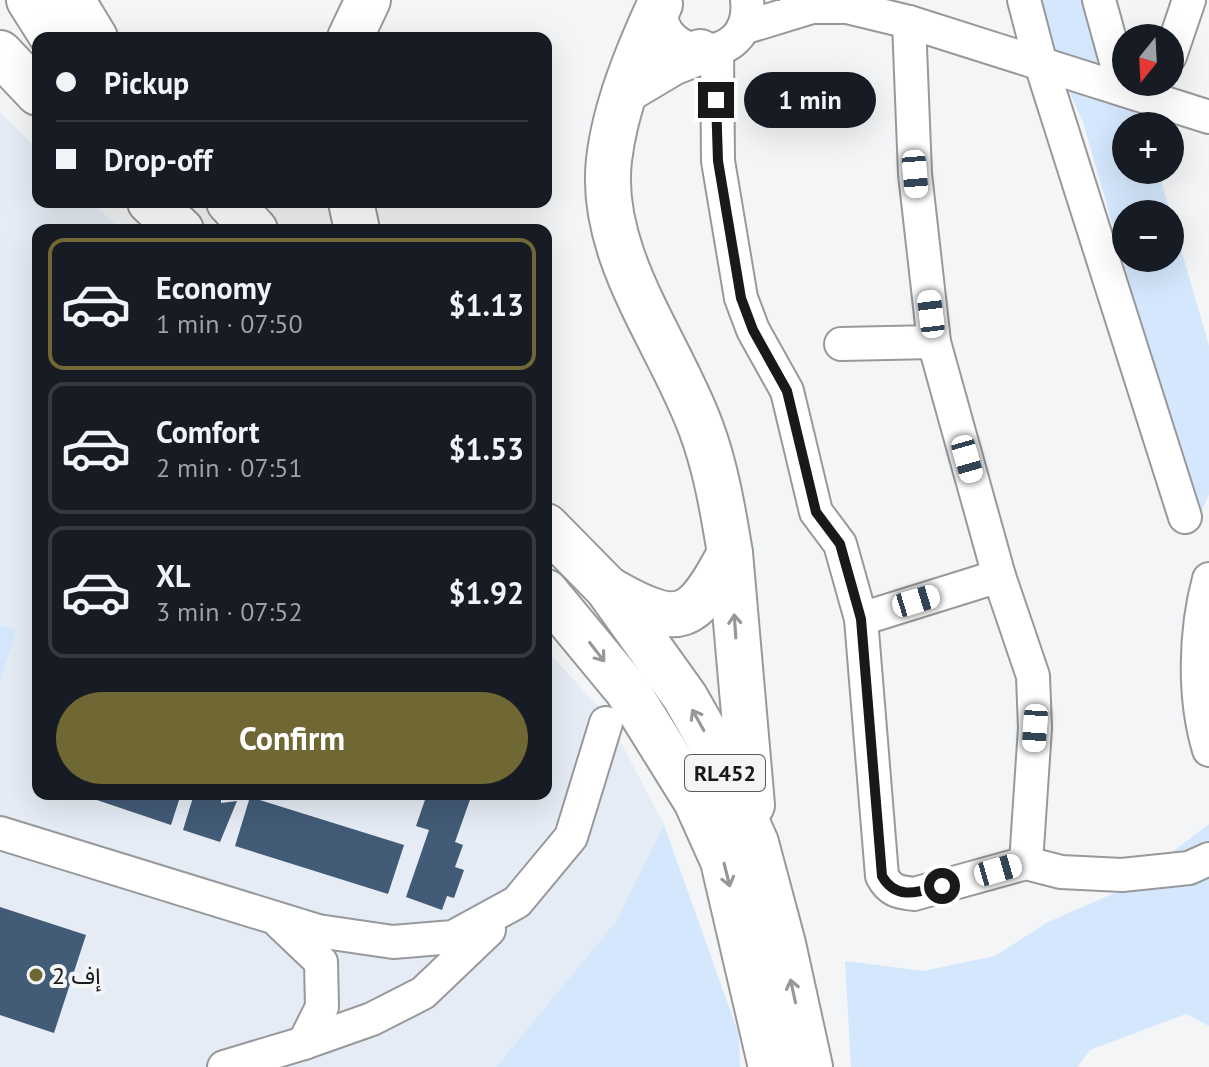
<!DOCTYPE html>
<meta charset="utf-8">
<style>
:root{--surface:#171b24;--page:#20242c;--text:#f1f3f6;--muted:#9ea1a6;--line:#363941;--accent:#6f6834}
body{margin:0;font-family:"PT Sans","Noto Sans Arabic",sans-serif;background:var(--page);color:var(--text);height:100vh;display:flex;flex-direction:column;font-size:30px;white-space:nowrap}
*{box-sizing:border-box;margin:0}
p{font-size:26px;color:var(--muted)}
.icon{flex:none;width:44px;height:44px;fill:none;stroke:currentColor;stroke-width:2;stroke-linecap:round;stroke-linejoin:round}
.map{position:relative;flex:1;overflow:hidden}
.sheet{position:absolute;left:32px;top:224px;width:520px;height:576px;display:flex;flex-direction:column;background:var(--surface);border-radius:16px;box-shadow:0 8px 32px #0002}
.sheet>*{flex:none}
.banner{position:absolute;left:32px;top:32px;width:520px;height:176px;border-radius:16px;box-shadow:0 8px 32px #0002;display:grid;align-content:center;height:176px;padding:0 24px;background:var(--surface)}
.needle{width:52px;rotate:198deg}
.controls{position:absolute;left:1112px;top:24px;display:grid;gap:16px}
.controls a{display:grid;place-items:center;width:72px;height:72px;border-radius:50%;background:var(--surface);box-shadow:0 8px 32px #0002;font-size:40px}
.end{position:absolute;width:36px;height:36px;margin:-18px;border:10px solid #18191a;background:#fff;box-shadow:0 0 0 4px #fff}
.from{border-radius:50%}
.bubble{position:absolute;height:56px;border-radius:28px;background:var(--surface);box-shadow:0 8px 32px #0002;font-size:26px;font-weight:800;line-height:56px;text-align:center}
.car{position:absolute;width:24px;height:48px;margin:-24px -12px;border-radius:10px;box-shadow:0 0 6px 2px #0007;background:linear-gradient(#fff 24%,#345 0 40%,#fff 0 76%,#345 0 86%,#fff 0)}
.banner b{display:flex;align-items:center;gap:28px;height:76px;font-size:30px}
.banner b+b{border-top:2px solid var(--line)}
.banner i{width:20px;height:20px;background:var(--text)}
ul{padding:14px 0 0;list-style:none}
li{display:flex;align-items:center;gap:24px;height:132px;margin:0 16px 12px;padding:0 8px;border:4px solid var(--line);border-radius:16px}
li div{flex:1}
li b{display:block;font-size:30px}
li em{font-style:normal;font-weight:800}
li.on{border-color:var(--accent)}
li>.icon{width:72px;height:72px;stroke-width:1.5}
.button{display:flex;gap:16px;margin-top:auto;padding:16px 24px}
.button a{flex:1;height:92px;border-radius:48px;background:var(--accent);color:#fff;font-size:32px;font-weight:800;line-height:92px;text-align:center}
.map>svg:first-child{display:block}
</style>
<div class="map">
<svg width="1209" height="1067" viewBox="0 0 1209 1067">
<rect width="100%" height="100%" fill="#f3f5f7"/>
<path fill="#e5ecf5" d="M0,112l38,37v53h54l29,28h-83v564h508v-144l61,66 57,109 -47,95 -121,147h-496z"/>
<g fill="#d4e7fc" fill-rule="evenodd">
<path d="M1036,0h53l19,66 34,60h-16v44h32l51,176v148l-11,26 -115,-398 -34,-75zM1126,214h44v44h-44z"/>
<path d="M0,625l16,5 -16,52z"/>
<path d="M1209,824v202l-23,-12 -96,36 -13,17h-226l-6,-106 78,10 72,-15 53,-34 76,-33z"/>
<path d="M664,825l75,210 1,32h-244l121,-147z"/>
</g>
<g fill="#425b76">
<path d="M162,794l17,6 -8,25 -89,-30z"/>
<path d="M194,794h27v9l16,-2 -17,41 -37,-12z"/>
<path d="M427,794h45l-17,48 8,3 -8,22 9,3 -10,28 -7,-2 -5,14 -36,-13 23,-67 -13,-4z"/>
<path d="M250,797l154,48 -16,49 -153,-48z"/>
<path d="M0,907l86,28 -32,98 -54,-18z"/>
</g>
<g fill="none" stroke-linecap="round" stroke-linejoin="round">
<g stroke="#97999b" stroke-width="36">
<g id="minor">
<path d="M661,0c-10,65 94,70 86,0"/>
<path d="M1024,0l16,61 145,456"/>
<path d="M1099,0l24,87"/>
<path d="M812,7h35l62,15 300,95"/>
<path d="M909,22l6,152 19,168 65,234 34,100 2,52 -9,135"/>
<path d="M743,28l69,-21 -16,-7"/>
<path d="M717,50l1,111 23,137 12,32 34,61 29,121 24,32 21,75"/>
<path d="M1170,56l19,-56"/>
<path d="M841,344l93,-2"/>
<path d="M999,576l-138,43 21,257c8,15 16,16 32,18l112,-31 35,9 61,3 67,-7 20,-9"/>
<path d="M1209,579c-14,52 -16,118 0,171"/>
<path d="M0,833l318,98 75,11 60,-5 64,-35 54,-65 35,-114"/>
<path d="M304,1043l68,-24 51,-26 66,-63"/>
<path d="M224,1067l80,-24 18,-36 -1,-45 -41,-39"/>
</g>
</g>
<g stroke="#97999b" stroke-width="48">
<g id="highway">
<path d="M29,0l24,38"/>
<path d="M72,0l23,38"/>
<path d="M660,4c-22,48 -45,103 -51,156 -11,95 61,183 92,268 15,40 22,83 29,125"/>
<path d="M350,38l18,-38"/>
<path d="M0,53l38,40"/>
<path d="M625,91l47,-28 28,-11"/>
<path d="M150,202l31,28"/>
<path d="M229,202l26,28"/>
<path d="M351,202l6,28"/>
<path d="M546,526l61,62 78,109 28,49 43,97 27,101 27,123"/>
<path d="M610,590c70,40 83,33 120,-37l22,252"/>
<path d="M546,592l81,98 69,111 27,60 48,206"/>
</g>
</g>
<use href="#minor" stroke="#fff" stroke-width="32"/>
<use href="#highway" stroke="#fff" stroke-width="44"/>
</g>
<defs><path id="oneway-shaft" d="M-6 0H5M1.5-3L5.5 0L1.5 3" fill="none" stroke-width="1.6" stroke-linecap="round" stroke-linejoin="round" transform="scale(2)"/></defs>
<g stroke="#979898">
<use href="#oneway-shaft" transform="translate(735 626) rotate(-94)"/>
<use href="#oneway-shaft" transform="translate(597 652) rotate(52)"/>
<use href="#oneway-shaft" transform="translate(698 720) rotate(-119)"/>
<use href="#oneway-shaft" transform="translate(727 875) rotate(76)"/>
<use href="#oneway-shaft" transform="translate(793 991) rotate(-102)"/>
</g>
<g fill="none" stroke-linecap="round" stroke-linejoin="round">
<path stroke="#18191a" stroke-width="10" d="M716,100l2,61 23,137 12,32 34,61 29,121 24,32 21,75 21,257c14,25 37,16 60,10"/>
</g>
<circle fill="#6f6834" stroke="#f3f5f7" stroke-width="3" cx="36" cy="975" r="8"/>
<g text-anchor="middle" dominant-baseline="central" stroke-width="8" stroke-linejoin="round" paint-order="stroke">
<rect fill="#f3f5f7" stroke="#5a5b5c" stroke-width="2" x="685" y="755" width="80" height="36" rx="6"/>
<g font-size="22" font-weight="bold" fill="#18191a">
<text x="725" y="773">RL452</text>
</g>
<g font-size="24" fill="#18191a" stroke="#f3f5f7" text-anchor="start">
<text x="52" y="975">إف 2</text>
</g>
</g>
</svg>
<div class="controls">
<a><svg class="needle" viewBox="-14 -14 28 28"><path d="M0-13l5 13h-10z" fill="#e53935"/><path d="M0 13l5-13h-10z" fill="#9ea1a6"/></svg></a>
<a>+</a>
<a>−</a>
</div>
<i class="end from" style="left:942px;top:886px"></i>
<i class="end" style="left:716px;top:100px"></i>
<div class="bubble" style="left:744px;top:72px;width:132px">1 min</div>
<i class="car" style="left:915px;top:174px;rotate:175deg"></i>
<i class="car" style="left:931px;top:314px;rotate:353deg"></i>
<i class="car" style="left:967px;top:459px;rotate:164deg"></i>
<i class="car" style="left:916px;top:601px;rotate:73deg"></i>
<i class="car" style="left:1035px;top:728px;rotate:184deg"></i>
<i class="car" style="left:998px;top:870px;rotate:74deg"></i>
<div class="banner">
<b><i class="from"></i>Pickup</b>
<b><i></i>Drop-off</b>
</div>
<section class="sheet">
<ul>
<li class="on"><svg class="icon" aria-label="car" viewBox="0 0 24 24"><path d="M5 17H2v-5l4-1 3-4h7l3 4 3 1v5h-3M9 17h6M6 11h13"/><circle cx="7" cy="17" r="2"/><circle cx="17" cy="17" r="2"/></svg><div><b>Economy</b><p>1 min · 07:50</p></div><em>$1.13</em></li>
<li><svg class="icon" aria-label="car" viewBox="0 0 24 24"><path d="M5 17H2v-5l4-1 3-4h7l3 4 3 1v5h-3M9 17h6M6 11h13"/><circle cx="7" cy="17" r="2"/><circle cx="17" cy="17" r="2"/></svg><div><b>Comfort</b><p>2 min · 07:51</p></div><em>$1.53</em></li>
<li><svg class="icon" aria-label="car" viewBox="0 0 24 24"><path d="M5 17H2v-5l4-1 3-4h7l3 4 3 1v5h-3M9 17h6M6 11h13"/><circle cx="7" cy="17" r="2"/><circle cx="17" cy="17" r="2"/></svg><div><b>XL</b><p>3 min · 07:52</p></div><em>$1.92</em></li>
</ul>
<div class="button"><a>Confirm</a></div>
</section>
</div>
